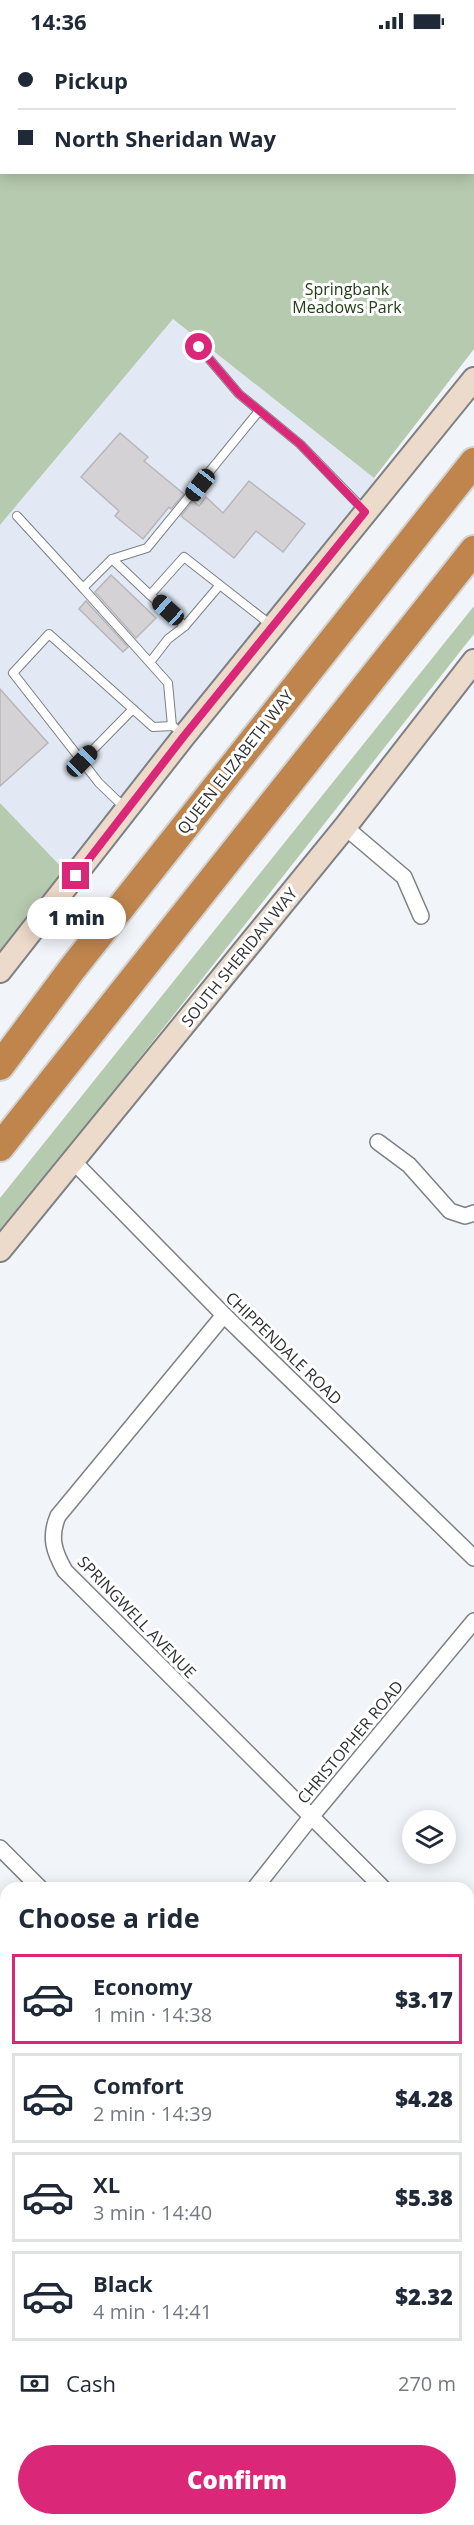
<!DOCTYPE html>
<meta charset="utf-8">
<style>
:root{--surface:#fff;--page:#f6f6f7;--text:#1f2937;--muted:#747a83;--line:#e0e1e3;--accent:#db2777}
body{margin:0;font-family:"Open Sans",sans-serif;background:var(--page);color:var(--text);height:100vh;display:flex;flex-direction:column;font-size:22px;white-space:nowrap}
*{box-sizing:border-box;margin:0}
p{font-size:20px;color:var(--muted)}
.icon{flex:none;width:33px;height:33px;fill:none;stroke:currentColor;stroke-width:2;stroke-linecap:round;stroke-linejoin:round}
.map{position:relative;flex:1;overflow:hidden}
.details{position:absolute;left:0px;top:1840px;width:474px;height:644px;display:flex;flex-direction:column;background:var(--surface);border-radius:18px 18px 0 0;box-shadow:0 3px 15px #0003}
.details>*{flex:none}
.guide{position:absolute;left:0px;top:0px;width:474px;height:132px;box-shadow:0 3px 15px #0003;display:grid;align-content:center;height:132px;padding:0 18px;background:var(--surface)}
.fabs{position:absolute;left:402px;top:1768px;display:grid;gap:12px}
.fabs a{display:grid;place-items:center;width:54px;height:54px;border-radius:50%;background:var(--surface);box-shadow:0 3px 15px #0003;font-size:30px}
.end{position:absolute;width:27px;height:27px;margin:-14px;border:8px solid #db2777;background:#fff;box-shadow:0 0 0 3px #fff}
.from{border-radius:50%}
.bubble{position:absolute;height:42px;border-radius:21px;background:var(--surface);box-shadow:0 3px 15px #0003;font-size:20px;font-weight:800;line-height:42px;text-align:center}
.car{position:absolute;width:18px;height:36px;margin:-18px -9px;border-radius:8px;box-shadow:0 0 4px 2px #0007;background:linear-gradient(#222 24%,#8ab4d8 0 40%,#222 0 76%,#8ab4d8 0 86%,#222 0)}
.guide b{display:flex;align-items:center;gap:21px;height:57px;font-size:22px}
.guide b+b{border-top:2px solid var(--line)}
.guide i{width:15px;height:15px;background:var(--text)}
ul{padding:0;list-style:none}
li{display:flex;align-items:center;gap:18px;height:90px;margin:0 12px 9px;padding:0 6px;border:3px solid var(--line);border-radius:0px}
li div{flex:1}
li b{display:block;font-size:22px}
li em{font-style:normal;font-weight:800}
li.on{border-color:var(--accent)}
li>.icon{width:54px;height:54px;stroke-width:1.5}
h2{padding:0 18px;font-size:27px;line-height:72px}
.pay{display:flex;align-items:center;gap:15px;height:66px;padding:0 18px;font-size:22px}
.pay p{margin-inline-start:auto}
.action{display:flex;gap:12px;margin-top:auto;padding:12px 18px}
.action a{flex:1;height:69px;border-radius:36px;background:var(--accent);color:#fff;font-size:24px;font-weight:800;line-height:69px;text-align:center}
.status{display:flex;justify-content:space-between;align-items:center;height:42px;padding:0 30px;background:var(--surface);direction:ltr}
.status svg{height:16px;fill:currentColor}
.map>svg:first-child{display:block}
</style>
<div class="status"><b>14:36</b><svg viewBox="0 0 49 12"><path d="M0 12V9h3v3zM5 12V6h3v6zM10 12V3h3v9zM15 12V0h3v12zM26 1h20v11H26zM47 4h2v5h-2z"/></svg></div>
<div class="map">
<svg width="474" height="2483" viewBox="0 0 474 2483">
<rect width="100%" height="100%" fill="#f1f4f9"/>
<path fill="#e2e9f4" d="M173,277l201,159 15,5 -321,391 -68,-71v-278z"/>
<g fill="#b6caaf" fill-rule="evenodd">
<path d="M0,0h474v307l-100,129 -201,-159 -173,206zM2,2h470v128h-470z"/>
<path d="M474,564v28l-474,601v-37z"/>
<path d="M0,761l68,71 -68,78z"/>
</g>
<g fill="#d5d2d6" stroke="#b9b6bb" stroke-width="1.5">
<path d="M120,391l28,24 -4,4 40,33 -13,15 -2,-2 -26,32 -28,-23 4,-5 -38,-34z"/>
<path d="M249,439l56,43 -22,28 -27,-21 -22,27 -53,-42 12,-15 6,5 7,-9 17,16z"/>
<path d="M111,533l45,43 -20,20 -41,-46z"/>
<path d="M86,559l42,46 -5,5 -44,-43z"/>
<path d="M0,647l48,54 -48,43z"/>
</g>
<g fill="none" stroke-linecap="round" stroke-linejoin="round">
<g stroke="#7d8084" stroke-width="10">
<g id="lane">
<path d="M199,305l40,47 61,50 64,66"/>
<path d="M17,474l66,72"/>
<path d="M112,517l35,-11 112,-137"/>
<path d="M150,553l35,31"/>
<path d="M151,619l17,-22 17,-13 34,-40"/>
<path d="M172,684l-4,-43 -85,-95 29,-29 38,36 34,-38 87,68"/>
<path d="M82,719l51,-52"/>
<path d="M124,765l-25,-24 -86,-110 36,-39 104,93 19,-1 2,1"/>
<path d="M468,2214l6,-6"/>
</g>
</g>
<g stroke="#7d8084" stroke-width="18">
<g id="street">
<path d="M345,785l59,50 17,39"/>
<path d="M378,1100l31,23 41,46 15,5 9,-3"/>
<path d="M73,1119l151,154 250,243"/>
<path d="M224,1273l-166,201c-9,21 -4,36 7,55l318,317"/>
<path d="M0,1806l40,40"/>
<path d="M255,1846l56,-71 163,-196"/>
<path d="M468,1931l6,6"/>
<path d="M0,2168l6,8"/>
<path d="M468,2274l6,6"/>
<path d="M468,2337l6,-5"/>
<path d="M34,2483l1,-5"/>
<path d="M306,2483l5,-5"/>
</g>
</g>
<g stroke="#7d8084" stroke-width="26">
<g id="secondary">
<path d="M0,929l184,-235 290,-357"/>
<path d="M0,1208l345,-423 129,-166"/>
</g>
</g>
<g stroke="#d1d2d2" stroke-width="32">
<g id="highway">
<path d="M0,1024l72,-97 402,-507"/>
<path d="M0,1105l474,-597"/>
</g>
</g>
<use href="#lane" stroke="#fff" stroke-width="8"/>
<use href="#street" stroke="#fff" stroke-width="15"/>
<use href="#secondary" stroke="#ecdaca" stroke-width="22"/>
<use href="#highway" stroke="#bf854d" stroke-width="28"/>
</g>
<g fill="none" stroke-linecap="round" stroke-linejoin="round">
<path stroke="#db2777" stroke-width="8" d="M76,834l108,-140 181,-224 -65,-68 -61,-50 -40,-47"/>
</g>
<g text-anchor="middle" dominant-baseline="central" stroke-width="6" stroke-linejoin="round" paint-order="stroke">
<g font-size="16" fill="#213f15" stroke="#fff">
<text x="347" y="247">Springbank<tspan x="347" dy="18">Meadows Park</tspan></text>
</g>
<g font-size="16" fill="#2f3132" stroke="#fff">
<text transform="translate(235 720) rotate(-52)">QUEEN ELIZABETH WAY</text>
<text transform="translate(239 915) rotate(-51)">SOUTH SHERIDAN WAY</text>
<text transform="translate(284 1306) rotate(44)">CHIPPENDALE ROAD</text>
<text transform="translate(137 1575) rotate(46)">SPRINGWELL AVENUE</text>
<text transform="translate(350 1700) rotate(-50)">CHRISTOPHER ROAD</text>
</g>
</g>
</svg>
<div class="fabs">
<a><svg class="icon" aria-label="layers" viewBox="0 0 24 24"><path d="M12 4l9 5-9 5-9-5zM3 14l9 5 9-5"/></svg></a>
</div>
<i class="end from" style="left:199px;top:305px"></i>
<i class="end" style="left:76px;top:834px"></i>
<div class="bubble" style="left:27px;top:855px;width:99px">1 min</div>
<i class="car" style="left:200px;top:443px;rotate:218deg"></i>
<i class="car" style="left:168px;top:568px;rotate:312deg"></i>
<i class="car" style="left:82px;top:719px;rotate:44deg"></i>
<div class="guide">
<b><i class="from"></i>Pickup</b>
<b><i></i>North Sheridan Way</b>
</div>
<section class="details">
<h2>Choose a ride</h2>
<ul>
<li class="on"><svg class="icon" aria-label="car" viewBox="0 0 24 24"><path d="M5 17H2v-5l4-1 3-4h7l3 4 3 1v5h-3M9 17h6M6 11h13"/><circle cx="7" cy="17" r="2"/><circle cx="17" cy="17" r="2"/></svg><div><b>Economy</b><p>1 min · 14:38</p></div><em>$3.17</em></li>
<li><svg class="icon" aria-label="car" viewBox="0 0 24 24"><path d="M5 17H2v-5l4-1 3-4h7l3 4 3 1v5h-3M9 17h6M6 11h13"/><circle cx="7" cy="17" r="2"/><circle cx="17" cy="17" r="2"/></svg><div><b>Comfort</b><p>2 min · 14:39</p></div><em>$4.28</em></li>
<li><svg class="icon" aria-label="car" viewBox="0 0 24 24"><path d="M5 17H2v-5l4-1 3-4h7l3 4 3 1v5h-3M9 17h6M6 11h13"/><circle cx="7" cy="17" r="2"/><circle cx="17" cy="17" r="2"/></svg><div><b>XL</b><p>3 min · 14:40</p></div><em>$5.38</em></li>
<li><svg class="icon" aria-label="car" viewBox="0 0 24 24"><path d="M5 17H2v-5l4-1 3-4h7l3 4 3 1v5h-3M9 17h6M6 11h13"/><circle cx="7" cy="17" r="2"/><circle cx="17" cy="17" r="2"/></svg><div><b>Black</b><p>4 min · 14:41</p></div><em>$2.32</em></li>
</ul>
<div class="pay"><svg class="icon" aria-label="cash" viewBox="0 0 24 24"><path d="M3 7h18v10H3z"/><circle cx="12" cy="12" r="2"/></svg>Cash<p>270 m</p></div>
<div class="action"><a>Confirm</a></div>
</section>
</div>
